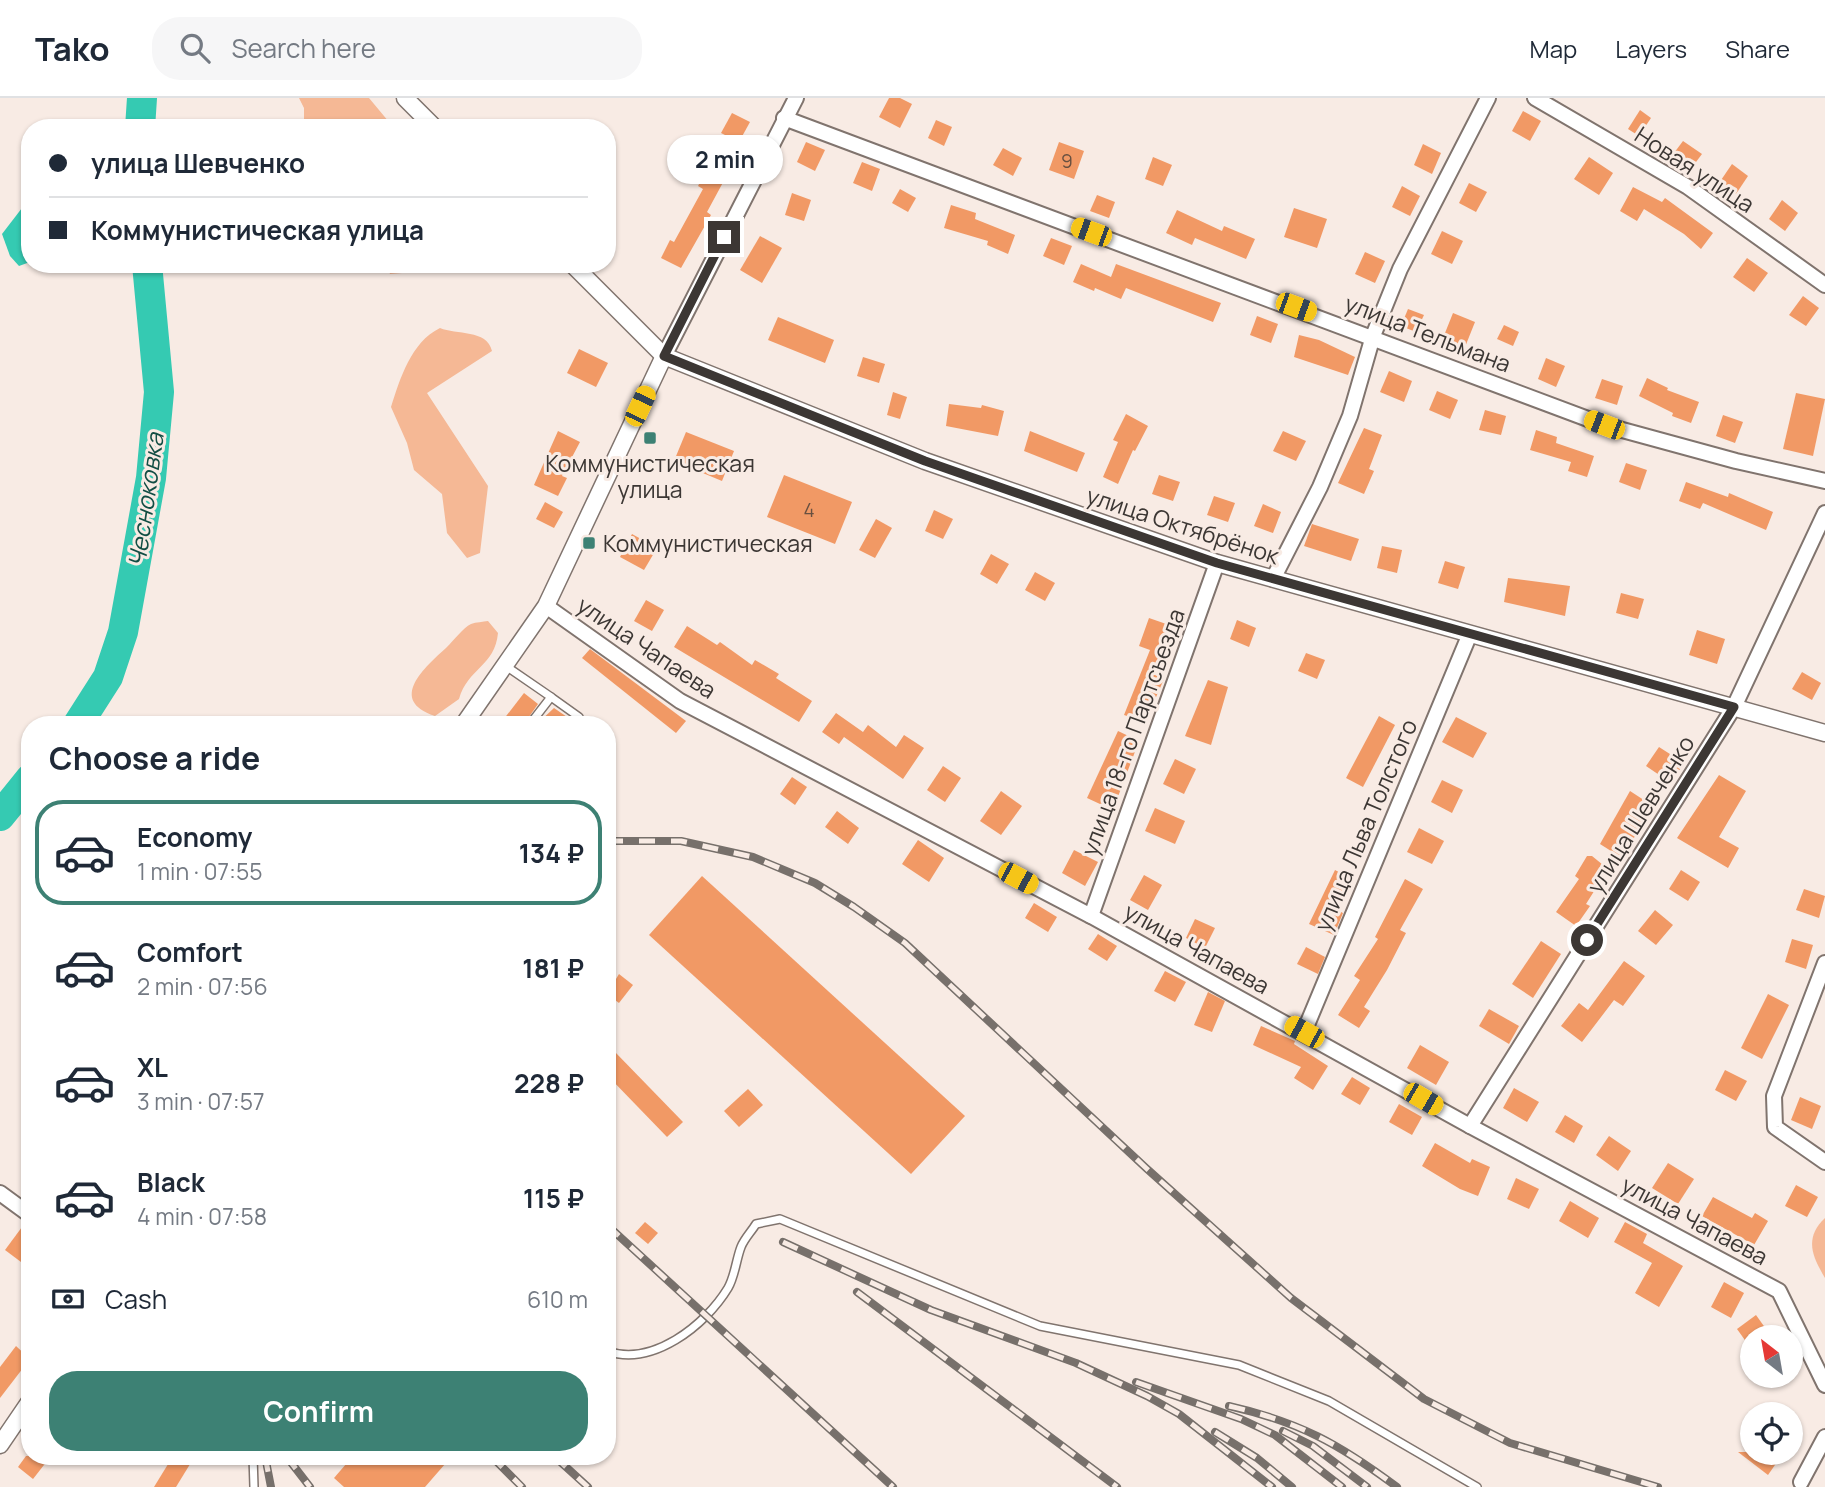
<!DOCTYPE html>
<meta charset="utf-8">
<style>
:root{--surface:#fff;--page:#f6f6f7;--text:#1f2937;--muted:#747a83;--line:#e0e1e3;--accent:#3d8174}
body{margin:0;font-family:Manrope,sans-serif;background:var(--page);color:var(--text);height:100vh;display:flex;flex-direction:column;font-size:26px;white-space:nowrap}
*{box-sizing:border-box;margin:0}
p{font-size:23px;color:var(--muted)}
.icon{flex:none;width:38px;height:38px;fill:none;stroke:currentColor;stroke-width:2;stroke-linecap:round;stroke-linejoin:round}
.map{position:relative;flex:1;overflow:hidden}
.side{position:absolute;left:21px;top:618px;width:595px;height:749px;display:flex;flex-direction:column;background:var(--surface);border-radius:28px;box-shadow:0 2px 5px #0004}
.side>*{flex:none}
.banner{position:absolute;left:21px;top:21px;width:595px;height:154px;border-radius:28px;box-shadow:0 2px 5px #0004;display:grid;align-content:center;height:154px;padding:0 28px;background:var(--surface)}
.needle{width:46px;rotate:329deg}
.fabs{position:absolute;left:1740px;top:1227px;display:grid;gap:14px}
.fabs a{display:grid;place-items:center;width:63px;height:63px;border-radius:50%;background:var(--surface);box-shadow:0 2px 5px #0004;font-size:35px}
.end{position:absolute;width:32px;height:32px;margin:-16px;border:9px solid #3c3734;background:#fff;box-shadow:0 0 0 4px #fff}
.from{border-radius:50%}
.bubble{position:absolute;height:49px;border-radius:24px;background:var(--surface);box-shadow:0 2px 5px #0004;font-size:23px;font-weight:700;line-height:49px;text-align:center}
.car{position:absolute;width:21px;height:42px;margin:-21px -10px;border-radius:9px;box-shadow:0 0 5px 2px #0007;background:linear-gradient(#f5c518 24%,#345 0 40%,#f5c518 0 76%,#345 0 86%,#f5c518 0)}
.banner b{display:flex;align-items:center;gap:24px;height:66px;font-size:26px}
.banner b+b{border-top:2px solid var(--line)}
.banner i{width:18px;height:18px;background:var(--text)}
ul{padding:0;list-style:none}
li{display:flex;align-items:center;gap:21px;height:105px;margin:0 14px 10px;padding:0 14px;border:4px solid transparent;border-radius:28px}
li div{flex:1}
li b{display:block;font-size:26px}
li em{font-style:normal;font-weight:700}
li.active{border-color:var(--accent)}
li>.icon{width:63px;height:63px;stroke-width:1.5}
h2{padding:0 28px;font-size:32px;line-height:84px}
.pay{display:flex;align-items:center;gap:18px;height:77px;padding:0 28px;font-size:26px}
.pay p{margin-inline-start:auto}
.button{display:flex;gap:14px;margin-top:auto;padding:14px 28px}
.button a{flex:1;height:80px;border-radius:28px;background:var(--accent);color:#fff;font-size:28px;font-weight:700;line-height:80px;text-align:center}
header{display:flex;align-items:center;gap:42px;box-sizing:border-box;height:98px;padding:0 35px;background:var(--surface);border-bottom:2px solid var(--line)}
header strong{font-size:33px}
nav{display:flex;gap:38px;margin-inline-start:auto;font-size:24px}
.search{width:490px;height:63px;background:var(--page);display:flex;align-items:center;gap:18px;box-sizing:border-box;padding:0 24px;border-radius:28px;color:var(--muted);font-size:26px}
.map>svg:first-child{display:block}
</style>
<header>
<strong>Tako</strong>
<div class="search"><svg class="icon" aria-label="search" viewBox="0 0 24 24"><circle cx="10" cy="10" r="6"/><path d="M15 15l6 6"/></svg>Search here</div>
<nav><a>Map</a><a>Layers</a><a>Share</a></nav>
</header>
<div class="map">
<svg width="1825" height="1389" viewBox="0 0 1825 1389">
<rect width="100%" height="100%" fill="#f8ebe4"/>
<g fill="#f5b895">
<path d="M299,0h70l25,30h-90v-20z"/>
<path d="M386,166h42l-26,9 -12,1z"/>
<path d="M440,230c16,7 47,1 52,23l-65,42 61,93 -8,67 -13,5 -20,-25 -5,-39 -28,-24 -7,-27 -16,-36c9,-28 20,-65 49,-79z"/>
<path d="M488,523l10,12c-3,33 -30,35 -39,66l-24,17c-48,-16 -10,-49 12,-69 7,-7 16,-19 24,-23 5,-2 12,-2 17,-3z"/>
<path d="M1825,1120v60c-13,-22 -21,-40 0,-60z"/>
</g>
<path fill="#35cab2" d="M22,110l8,10v44l-11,4 -9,-10 -8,-22z"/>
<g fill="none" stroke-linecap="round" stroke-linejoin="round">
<g stroke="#35cab2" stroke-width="30">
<path d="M140,30l2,-30"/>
<path d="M78,626l30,-47 15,-45 28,-154 8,-86 -12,-128"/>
<path d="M0,718l30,-37"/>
</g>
</g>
<g fill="#f19965">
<path d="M889,0h11l12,6 -12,24 -21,-11z"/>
<path d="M1640,12l11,8 -12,18 -11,-7z"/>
<path d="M1523,13l18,10 -11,20 -18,-10z"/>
<path d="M732,15l18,9 -11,20 -18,-9z"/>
<path d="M936,22l16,7 -8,19 -16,-8z"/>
<path d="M1683,43l19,13 -12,16 -19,-13z"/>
<path d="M806,44l19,8 -10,21 -18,-9z"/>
<path d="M1059,44l25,9 -10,28 -25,-9z"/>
<path d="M1423,46l18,9 -9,21 -18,-9z"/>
<path d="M1003,50l19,10 -9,18 -20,-11z"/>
<path d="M1153,59l19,8 -9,21 -18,-7z"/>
<path d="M1589,59l24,16 -14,22 -25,-16z"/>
<path d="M862,64l18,7 -8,22 -19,-8z"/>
<path d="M1732,66l16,12 -12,18 -17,-11z"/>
<path d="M709,68l18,9 -20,37 4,3 -30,53 -20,-10 9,-18 4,2 29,-53 -5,-3z"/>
<path d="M1469,85l18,9 -11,20 -17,-9z"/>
<path d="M1402,88l18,10 -10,20 -18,-9z"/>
<path d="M1633,89l29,15 3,-4 48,35 -12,16 -17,-15 -40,-25 -7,12 -17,-10z"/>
<path d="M900,91l16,9 -8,14 -16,-9z"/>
<path d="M792,95l19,7 -7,21 -19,-6z"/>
<path d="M1097,97l18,7 -6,16 -19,-7z"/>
<path d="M1782,102l16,13 -13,18 -16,-12z"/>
<path d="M951,107l25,8 -1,6 40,16 -7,19 -21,-9 1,-4 -44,-13z"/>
<path d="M1294,110l33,11 -10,29 -33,-11z"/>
<path d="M1177,112l45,21 2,-5 31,13 -9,20 -51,-21 -3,7 -26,-12z"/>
<path d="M1442,133l21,10 -11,23 -21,-10z"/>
<path d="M760,138l22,12 -20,35 -22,-13z"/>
<path d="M1051,140l21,8 -8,19 -21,-9z"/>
<path d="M1365,154l20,9 -10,22 -20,-9z"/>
<path d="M1747,160l21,15 -14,19 -21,-15z"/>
<path d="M1081,166l30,13 5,-13 105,39 -8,19 -87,-34 -5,11 -26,-11 -1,3 -21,-9z"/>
<path d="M1803,198l16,12 -13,18 -17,-11z"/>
<path d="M1408,211l16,6 -8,17 -15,-6z"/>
<path d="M1453,215l22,9 -10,25 -22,-9z"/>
<path d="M1257,218l21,8 -7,19 -21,-8z"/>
<path d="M778,219l56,23 -9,23 -57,-23z"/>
<path d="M1504,227l15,7 -6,14 -16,-7z"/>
<path d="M1299,237l20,5 36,17 -7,18 -54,-18z"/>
<path d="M579,251l29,14 -12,24 -29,-14z"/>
<path d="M863,259l22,7 -6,19 -22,-7z"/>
<path d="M1546,260l19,8 -9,21 -18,-8z"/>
<path d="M1389,273l23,10 -8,21 -24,-10z"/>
<path d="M1647,280l21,10 -1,2 32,12 -8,21 -19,-7 1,-3 -34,-17z"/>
<path d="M1602,281l21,7 -6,19 -22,-7z"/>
<path d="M1437,293l21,9 -8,19 -21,-9z"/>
<path d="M893,294l14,5 -7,22 -13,-4z"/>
<path d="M1796,295l29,6 -12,57 -30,-7z"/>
<path d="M949,306l32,4 1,-3 22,6 -6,25 -52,-10z"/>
<path d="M1485,312l21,6 -5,19 -22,-5z"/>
<path d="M1126,316l22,12 -13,25 -2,-1 -15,34 -15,-7 15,-35 -5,-2z"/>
<path d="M1723,317l20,7 -8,21 -19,-7z"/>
<path d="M1364,330l18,7 -13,34 5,2 -10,23 -26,-11z"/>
<path d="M1536,332l21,7 -1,6 38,13 -7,21 -19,-6 3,-9 -41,-12z"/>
<path d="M558,333l22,11 -18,34 5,2 -9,18 -24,-11z"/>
<path d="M1030,333l55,22 -8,19 -53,-21z"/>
<path d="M1283,333l23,10 -10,20 -23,-10z"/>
<path d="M686,334l48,19 -12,30 -48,-20z"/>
<path d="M1626,365l21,7 -7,20 -21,-8z"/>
<path d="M784,377l68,27 -17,42 -68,-27z"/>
<path d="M1159,377l21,7 -7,19 -21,-7z"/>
<path d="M1686,384l42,15 1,-4 44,19 -7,18 -63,-27 -3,6 -21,-8z"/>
<path d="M1214,398l21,7 -7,19 -21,-7z"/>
<path d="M545,404l18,10 -9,16 -18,-9z"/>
<path d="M1263,406l18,8 -8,21 -19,-7z"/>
<path d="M934,412l19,9 -10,20 -18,-8z"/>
<path d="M876,421l16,9 -17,30 -16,-8z"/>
<path d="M1312,426l47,15 -8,22 -47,-15z"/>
<path d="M632,436l25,14 -13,22 -24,-13z"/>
<path d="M1382,448l20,4 -5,23 -20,-5z"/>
<path d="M991,456l18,10 -12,20 -17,-10z"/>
<path d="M1445,463l20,6 -7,22 -20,-6z"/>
<path d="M1035,474l20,11 -10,18 -20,-11z"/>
<path d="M1508,480l62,8 -5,30 -61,-14z"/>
<path d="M1621,495l23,6 -6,20 -22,-6z"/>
<path d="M646,502l18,10 -12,21 -18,-10z"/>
<path d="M1149,520l23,8 -17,49 9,4 -19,43 -21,-7 26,-65 -11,-4z"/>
<path d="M1237,522l19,8 -7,19 -19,-8z"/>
<path d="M687,528l30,19 3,-3 32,23 3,-5 24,14 -3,4 36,23 -13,21 -125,-75z"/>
<path d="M1697,532l28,9 -8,25 -28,-9z"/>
<path d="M590,551l96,72 -10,12 -94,-75z"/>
<path d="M1306,555l19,7 -8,19 -19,-8z"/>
<path d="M1802,574l19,11 -9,17 -20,-11z"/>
<path d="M1208,582l20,7 -17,58 -26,-9z"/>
<path d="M524,595l14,11 -14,20h-24z"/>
<path d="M554,610l16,11 -2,5h-31z"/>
<path d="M836,615l27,19 5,-7 28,22 8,-12 20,13 -21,31 -59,-42 -5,7 -17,-12z"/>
<path d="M1379,618l16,9 -32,62 -17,-9z"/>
<path d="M1456,619l31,16 -14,25 -31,-16z"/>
<path d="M1118,633l21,10 -26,69 -26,-12z"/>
<path d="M1659,649l25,16 -13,20 -25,-17z"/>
<path d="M1175,661l21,10 -12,25 -21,-10z"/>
<path d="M943,668l18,12 -16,24 -18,-12z"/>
<path d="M1719,677l27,16 -27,46 20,11 -11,20 -51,-30z"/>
<path d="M792,679l15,10 -12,18 -15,-11z"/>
<path d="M1442,682l21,10 -11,23 -21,-11z"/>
<path d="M1001,693l21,15 -21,29 -21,-14z"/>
<path d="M1630,693l23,15 -31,52 -22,-14z"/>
<path d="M1155,710l30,13 -10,23 -30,-13z"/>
<path d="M837,713l22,17 -11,16 -23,-17z"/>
<path d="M1419,730l25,13 -12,23 -25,-12z"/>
<path d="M918,742l26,18 -15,24 -27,-18z"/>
<path d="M1074,752l24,12 -13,24 -23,-13z"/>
<path d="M1587,758h5l16,13 -22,35 4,2 -14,20 -20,-14 23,-33 -4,-3z"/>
<path d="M1335,772l17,9 -15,31 6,3 -9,22 -25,-11z"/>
<path d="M1681,772l19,12 -12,19 -19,-12z"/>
<path d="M1144,777l18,10 -14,25 -18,-10z"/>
<path d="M702,778l263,240 -54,58 -262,-239z"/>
<path d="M1405,781l18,10 -23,41 6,3 -19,37 -23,37 6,4 -11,17 -21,-13 22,-35 -6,-4 24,-37 -3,-2z"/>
<path d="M1804,791l21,7 -6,22 -23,-8z"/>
<path d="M1034,805l23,14 -9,15 -23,-14z"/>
<path d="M1655,812l18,15 -17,20 -18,-14z"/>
<path d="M1195,821l20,9 -10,20 -19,-10z"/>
<path d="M1098,836l19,12 -10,15 -19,-12z"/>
<path d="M1792,841l21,6 -7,24 -21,-7z"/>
<path d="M1541,843l20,13 -28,44 -21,-14z"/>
<path d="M1306,849l19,10 -7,17 -21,-10z"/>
<path d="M1624,863l21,15 -22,30 -9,-6 -32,42 -21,-16 18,-23 9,7z"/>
<path d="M1165,873l21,11 -11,20 -21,-11z"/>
<path d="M619,876l14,11 -14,18 -12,-9z"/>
<path d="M1208,894l17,9 -13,31 -18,-7z"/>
<path d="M1768,896l21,11 -27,54 -21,-11z"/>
<path d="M1489,911l30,17 -10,18 -30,-18z"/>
<path d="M1261,928l34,15 -1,3 34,22 -15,24 -19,-12 7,-11 -48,-22z"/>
<path d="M1420,947l29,17 -13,23 -29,-17z"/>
<path d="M615,954l68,70 -16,15 -60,-62v-16z"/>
<path d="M1725,972l22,11 -11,20 -21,-11z"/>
<path d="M1352,979l18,11 -10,17 -19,-11z"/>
<path d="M1514,990l25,14 -12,20 -24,-14z"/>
<path d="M748,991l15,16 -24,22 -15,-16z"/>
<path d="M1800,999l21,9 -9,23 -21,-9z"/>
<path d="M1399,1006l23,13 -10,18 -23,-13z"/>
<path d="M1565,1017l18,11 -9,17 -19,-11z"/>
<path d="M1609,1038l22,15 -13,20 -22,-16z"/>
<path d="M1435,1045l35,20 2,-4 18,8 -12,29 -18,-7 -38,-23z"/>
<path d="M1668,1065l26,16 -16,25 -26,-16z"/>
<path d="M1516,1080l23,11 -10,20 -22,-10z"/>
<path d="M1796,1087l22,12 -11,20 -22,-11z"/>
<path d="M1713,1099l39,21 3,-5 13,8 -14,24 -52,-29z"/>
<path d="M1570,1103l29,17 -11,20 -29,-17z"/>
<path d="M645,1124l13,11 -10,11 -13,-11z"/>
<path d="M1625,1124l22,12 -4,9 40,23 -24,41 -24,-14 17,-30 -38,-21z"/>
<path d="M22,1129l8,6v17l-9,12 -16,-12z"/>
<path d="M1724,1184l20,11 -13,25 -20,-11z"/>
<path d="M1756,1217l10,14 -19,14 -10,-14z"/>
<path d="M16,1248l14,13 -30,39v-31z"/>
<path d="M1738,1354h46l-16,23z"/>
<path d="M26,1358h25l-18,23 -15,-12z"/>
<path d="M173,1358h22l-19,31h-22z"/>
<path d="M353,1358h99l-27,31h-81l-10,-9z"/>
</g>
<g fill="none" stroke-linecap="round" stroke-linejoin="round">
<g stroke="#80746e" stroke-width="10">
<g id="service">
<path d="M506,568l45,31 -21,27"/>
<path d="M551,599l28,20 -5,7"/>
<path d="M607,1253c45,16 98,-25 121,-63 7,-12 8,-28 13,-41 3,-8 10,-15 15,-23l24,-5 260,107 199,39 90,36 148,86"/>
<path d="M253,1358l1,31"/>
</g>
</g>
<g stroke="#80746e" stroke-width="18">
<g id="minor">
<path d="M1535,0l153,89 137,98"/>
<path d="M784,20l820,307 132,36 89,20"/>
<path d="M664,258l132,-258"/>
<path d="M1273,481l47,-92 30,-71 23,-80 27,-67 88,-171"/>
<path d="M546,508l134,95 411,215 379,210 309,165 46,94"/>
<path d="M1091,818l126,-353"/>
<path d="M1825,865l-51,133 1,31 50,35"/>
<path d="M1304,934l165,-396"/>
<path d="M1470,1028l264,-419 91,-194"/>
<path d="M0,1095l30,22"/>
<path d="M1801,1384l24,-45"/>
</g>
</g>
<g stroke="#80746e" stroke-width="19">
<g id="tertiary">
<path d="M405,0l30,30"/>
<path d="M572,166l92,92 261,105 292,102 608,170"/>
<path d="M464,626l82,-118 118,-250"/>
<path d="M0,1347l30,-44"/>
</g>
</g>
<use href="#service" stroke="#fff" stroke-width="7"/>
<use href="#minor" stroke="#fff" stroke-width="14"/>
<use href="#tertiary" stroke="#fff" stroke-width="16"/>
<g stroke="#77706b" stroke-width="8">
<g id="rail">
<path d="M607,743h74l72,16 62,26 39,24 51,36 241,225 145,130 133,101 86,44 148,44"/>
<path d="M607,1127l286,262"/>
<path d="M783,1144l148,68 145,53 71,33 32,18 93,73"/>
<path d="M857,1194l260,195"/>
<path d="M1136,1284l105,37 34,16 67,52"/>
<path d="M1229,1308c71,16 110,38 168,81"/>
<path d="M1283,1333l30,15 54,41"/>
<path d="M1215,1334l42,26 35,29"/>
<path d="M265,1358l6,31"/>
<path d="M286,1358l24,31"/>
<path d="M491,1358l31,31"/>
<path d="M554,1358l34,31"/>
</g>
</g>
<use href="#rail" stroke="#f8ebe4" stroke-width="5" stroke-dasharray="16" stroke-linecap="butt"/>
</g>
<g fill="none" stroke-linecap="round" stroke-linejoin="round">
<path stroke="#3c3734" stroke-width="9" d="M724,139l-60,119 261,105 292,102 517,144 -147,233"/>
</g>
<g fill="#3d8174" stroke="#f8ebe4" stroke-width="2.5">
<rect x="643" y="333" width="14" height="14" rx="3.5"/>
<rect x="582" y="438" width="14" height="14" rx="3.5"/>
</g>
<g text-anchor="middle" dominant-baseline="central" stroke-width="6" stroke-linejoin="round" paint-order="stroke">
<g font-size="19" fill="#695040">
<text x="1067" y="63">9</text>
<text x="809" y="412">4</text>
</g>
<g font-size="23" fill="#3c3734" stroke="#f8ebe4">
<text transform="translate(1695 71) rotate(33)">Новая улица</text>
<text transform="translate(1428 235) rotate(21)">улица Тельмана</text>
<text transform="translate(1183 427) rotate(18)">улица Октябрёнок</text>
<text transform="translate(647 549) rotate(34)">улица Чапаева</text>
<text transform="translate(1132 634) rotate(-70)">улица 18-го Партсъезда</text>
<text transform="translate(1640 716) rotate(-58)">улица Шевченко</text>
<text transform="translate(1365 727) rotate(-67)">улица Льва Толстого</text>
<text transform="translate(1197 850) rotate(29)">улица Чапаева</text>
<text transform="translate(1695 1122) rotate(28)">улица Чапаева</text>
</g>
<g font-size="23" fill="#3c3734" stroke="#f8ebe4">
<text x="650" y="365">Коммунистическая<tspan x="650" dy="26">улица</tspan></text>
<text x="603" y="445" text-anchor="start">Коммунистическая</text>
</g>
<g font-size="24" font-style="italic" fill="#124e44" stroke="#f8ebe4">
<text transform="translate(145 402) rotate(-82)">Чесноковка</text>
</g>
</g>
</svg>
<div class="fabs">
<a><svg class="needle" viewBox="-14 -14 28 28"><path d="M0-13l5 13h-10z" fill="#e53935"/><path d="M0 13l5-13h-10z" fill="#747a83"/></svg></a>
<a><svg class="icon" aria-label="locate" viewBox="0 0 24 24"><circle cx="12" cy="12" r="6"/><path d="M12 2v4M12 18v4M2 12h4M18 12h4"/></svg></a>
</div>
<i class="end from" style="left:1587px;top:842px"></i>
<i class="end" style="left:724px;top:139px"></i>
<div class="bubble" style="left:667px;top:37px;width:116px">2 min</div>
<i class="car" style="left:1091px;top:134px;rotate:290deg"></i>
<i class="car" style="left:1296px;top:209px;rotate:110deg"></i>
<i class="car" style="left:640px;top:308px;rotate:25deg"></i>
<i class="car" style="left:1604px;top:327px;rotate:291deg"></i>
<i class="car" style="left:1018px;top:780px;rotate:118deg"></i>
<i class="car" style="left:1304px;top:934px;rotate:299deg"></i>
<i class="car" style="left:1423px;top:1001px;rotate:120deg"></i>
<div class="banner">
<b><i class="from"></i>улица Шевченко</b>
<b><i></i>Коммунистическая улица</b>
</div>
<section class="side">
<h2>Choose a ride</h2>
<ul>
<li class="active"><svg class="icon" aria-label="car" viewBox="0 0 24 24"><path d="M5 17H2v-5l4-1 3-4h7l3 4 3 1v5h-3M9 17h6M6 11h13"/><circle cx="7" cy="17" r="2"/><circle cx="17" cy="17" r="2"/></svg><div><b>Economy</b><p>1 min · 07:55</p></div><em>134 ₽</em></li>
<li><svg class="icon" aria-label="car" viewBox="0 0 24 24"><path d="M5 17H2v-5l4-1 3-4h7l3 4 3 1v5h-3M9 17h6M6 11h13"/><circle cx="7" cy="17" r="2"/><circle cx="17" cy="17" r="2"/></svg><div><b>Comfort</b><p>2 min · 07:56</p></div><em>181 ₽</em></li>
<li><svg class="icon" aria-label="car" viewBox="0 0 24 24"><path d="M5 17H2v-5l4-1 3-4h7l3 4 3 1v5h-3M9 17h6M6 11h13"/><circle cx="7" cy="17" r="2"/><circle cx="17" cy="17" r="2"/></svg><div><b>XL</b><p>3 min · 07:57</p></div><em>228 ₽</em></li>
<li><svg class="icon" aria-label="car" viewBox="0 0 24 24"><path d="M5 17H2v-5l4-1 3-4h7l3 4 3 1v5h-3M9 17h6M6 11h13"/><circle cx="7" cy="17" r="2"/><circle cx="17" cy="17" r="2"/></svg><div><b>Black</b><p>4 min · 07:58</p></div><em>115 ₽</em></li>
</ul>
<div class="pay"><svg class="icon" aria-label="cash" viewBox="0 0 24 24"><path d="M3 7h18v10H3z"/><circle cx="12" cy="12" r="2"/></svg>Cash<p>610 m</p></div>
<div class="button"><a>Confirm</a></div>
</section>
</div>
